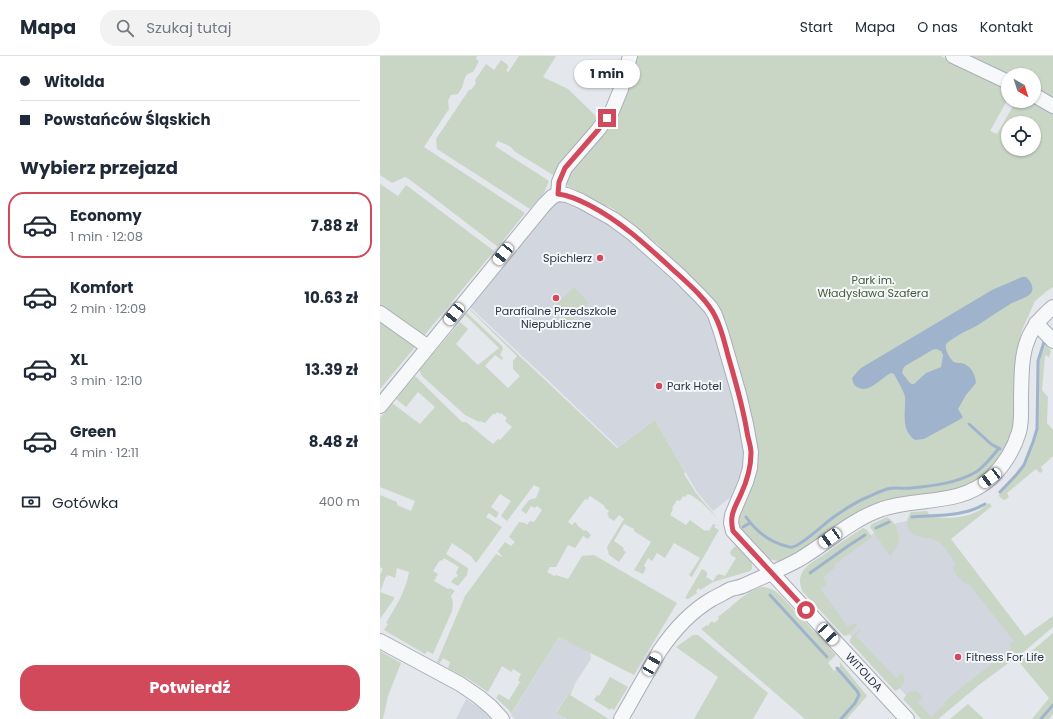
<!DOCTYPE html>
<html lang="pl">
<meta charset="utf-8">
<style>
:root{--surface:#fff;--page:#f2f2f3;--text:#1f2937;--muted:#747a83;--line:#e0e1e3;--accent:#d1495b}
body{margin:0;font-family:Poppins,sans-serif;background:var(--page);color:var(--text);height:100vh;display:flex;flex-direction:column;font-size:15px;white-space:nowrap}
*{box-sizing:border-box;margin:0}
p{font-size:13px;color:var(--muted)}
.icon{flex:none;width:22px;height:22px;fill:none;stroke:currentColor;stroke-width:2;stroke-linecap:round;stroke-linejoin:round}
.map{position:relative;flex:1;overflow:hidden}
.details{display:flex;flex-direction:column;background:var(--surface);width:380px}
.details>*{flex:none}
.banner{display:grid;align-content:center;height:88px;padding:0 20px;background:var(--surface)}
.needle{width:26px;rotate:141deg}
.buttons{position:absolute;left:621px;top:12px;display:grid;gap:8px}
.buttons a{display:grid;place-items:center;width:40px;height:40px;border-radius:50%;background:var(--surface);box-shadow:0 1px 3px #0004;font-size:20px}
.end{position:absolute;width:18px;height:18px;margin:-9px;border:5px solid #d1495b;background:#fff;box-shadow:0 0 0 2px #fff}
.from{border-radius:50%}
.bubble{position:absolute;height:28px;border-radius:14px;background:var(--surface);box-shadow:0 1px 3px #0004;font-size:13px;font-weight:700;line-height:28px;text-align:center}
.car{position:absolute;width:12px;height:24px;margin:-12px -6px;border-radius:5px;box-shadow:0 0 3px 1px #0007;background:linear-gradient(#fff 24%,#345 0 40%,#fff 0 76%,#345 0 86%,#fff 0)}
.banner b{display:flex;align-items:center;gap:14px;height:38px;font-size:15px}
.banner b+b{border-top:1px solid var(--line)}
.banner i{width:10px;height:10px;background:var(--text)}
ul{padding:0;list-style:none}
li{display:flex;align-items:center;gap:12px;height:66px;margin:0 8px 6px;padding:0 12px;border:2px solid transparent;border-radius:16px}
li div{flex:1}
li b{display:block;font-size:15px}
li em{font-style:normal;font-weight:700}
li.active{border-color:var(--accent)}
li>.icon{width:36px;height:36px;stroke-width:1.5}
h2{padding:0 20px;font-size:18px;line-height:48px}
.pay{display:flex;align-items:center;gap:10px;height:44px;padding:0 20px;font-size:15px}
.pay p{margin-inline-start:auto}
.primary-button{display:flex;gap:8px;margin-top:auto;padding:8px 20px}
.primary-button a{flex:1;height:46px;border-radius:16px;background:var(--accent);color:#fff;font-size:16px;font-weight:700;line-height:46px;text-align:center}
header{display:flex;align-items:center;gap:24px;box-sizing:border-box;height:56px;padding:0 20px;background:var(--surface);border-bottom:1px solid var(--line)}
header strong{font-size:19px}
nav{display:flex;gap:22px;margin-inline-start:auto;font-size:14px}
.search{width:280px;height:36px;background:var(--page);display:flex;align-items:center;gap:10px;box-sizing:border-box;padding:0 14px;border-radius:16px;color:var(--muted);font-size:15px}
main{display:flex;flex:1;min-height:0}
.map>svg:first-child{display:block}
</style>
<header>
<strong>Mapa</strong>
<div class="search"><svg class="icon" aria-label="search" viewBox="0 0 24 24"><circle cx="10" cy="10" r="6"/><path d="M15 15l6 6"/></svg>Szukaj tutaj</div>
<nav><a>Start</a><a>Mapa</a><a>O nas</a><a>Kontakt</a></nav>
</header>
<main>
<section class="details">
<div class="banner">
<b><i class="from"></i>Witolda</b>
<b><i></i>Powstańców Śląskich</b>
</div>
<h2>Wybierz przejazd</h2>
<ul>
<li class="active"><svg class="icon" aria-label="car" viewBox="0 0 24 24"><path d="M5 17H2v-5l4-1 3-4h7l3 4 3 1v5h-3M9 17h6M6 11h13"/><circle cx="7" cy="17" r="2"/><circle cx="17" cy="17" r="2"/></svg><div><b>Economy</b><p>1 min · 12:08</p></div><em>7.88 zł</em></li>
<li><svg class="icon" aria-label="car" viewBox="0 0 24 24"><path d="M5 17H2v-5l4-1 3-4h7l3 4 3 1v5h-3M9 17h6M6 11h13"/><circle cx="7" cy="17" r="2"/><circle cx="17" cy="17" r="2"/></svg><div><b>Komfort</b><p>2 min · 12:09</p></div><em>10.63 zł</em></li>
<li><svg class="icon" aria-label="car" viewBox="0 0 24 24"><path d="M5 17H2v-5l4-1 3-4h7l3 4 3 1v5h-3M9 17h6M6 11h13"/><circle cx="7" cy="17" r="2"/><circle cx="17" cy="17" r="2"/></svg><div><b>XL</b><p>3 min · 12:10</p></div><em>13.39 zł</em></li>
<li><svg class="icon" aria-label="car" viewBox="0 0 24 24"><path d="M5 17H2v-5l4-1 3-4h7l3 4 3 1v5h-3M9 17h6M6 11h13"/><circle cx="7" cy="17" r="2"/><circle cx="17" cy="17" r="2"/></svg><div><b>Green</b><p>4 min · 12:11</p></div><em>8.48 zł</em></li>
</ul>
<div class="pay"><svg class="icon" aria-label="cash" viewBox="0 0 24 24"><path d="M3 7h18v10H3z"/><circle cx="12" cy="12" r="2"/></svg>Gotówka<p>400 m</p></div>
<div class="primary-button"><a>Potwierdź</a></div>
</section>
<div class="map">
<svg width="673" height="663" viewBox="0 0 673 663">
<rect width="100%" height="100%" fill="#e4e7ec"/>
<g fill="#d2d6de">
<path d="M181,145l10,1 27,12 25,21 84,77 15,42 14,52 8,41v20l-13,30 -18,14 -16,-19 -42,-72 -37,27 -67,-64 -81,-76 82,-102z"/>
<path d="M551,461l96,132 -47,35 -42,35h-10l-80,-86 -37,-57 63,-43 9,-5 14,-5 22,-5z"/>
<path d="M179,581l31,15 1,7 -35,53 10,7h-51l-4,-4z"/>
<path d="M86,643l15,10 9,9v1h-34z"/>
</g>
<g fill="#c9d6c5" fill-rule="evenodd">
<path d="M0,0h97l-1,3 3,2 -6,11c-8,2 -8,5 -10,13 -1,3 -3,6 -5,9l-7,1 -3,6 1,8 -25,38 101,66 -27,34 -89,-68 -4,-2 -13,6 -12,-8z"/>
<path d="M139,0h37l-13,21 25,12 31,30 -46,56 -39,-24c-3,-6 -10,-7 -16,-10l-3,5 54,35 -5,12 -14,16 -93,-60 -1,-10 33,-49 3,-1 4,-6 -1,-3 11,-16 8,6 7,-10 7,5v3l-2,2 2,2 -1,2z"/>
<path d="M253,0h308l1,1 66,29v13l-18,32 7,3 19,-33h18l19,10v176l-6,4 -12,10 -13,29 -6,27 -1,13 -1,49 -1,11 -4,13 -8,14 -10,12 -11,9 -9,6 -12,5 -16,4 -43,4 -18,6 -69,40 -19,11 -8,5 -8,2 -11,-2 -28,-28 -4,-10 17,-49 -26,-138 -68,-85 2,-3 -21,-16 -20,-15 -4,-5 -7,-4h-4l-36,-20 -2,-3 1,-4 3,-15 29,-30zM628,67h26v26h-26z"/>
<path d="M583,0h90v47l-19,-11v-17h-26z"/>
<path d="M0,128l18,12 8,-11 88,66 -71,86 -43,-29z"/>
<path d="M194,231l15,16 -22,21 -15,-16z"/>
<path d="M90,253l147,139 38,-28 30,52 -1,2 12,19 22,26 -16,-16 -11,-8h-1l-2,-1 -3,3 -2,-1 -3,5 -3,-1 -5,8 1,1 -3,6 16,10 4,-5 15,11 1,-1 3,1 4,-7 3,1 -2,2 5,3 -27,47 -3,-2 11,-17 -26,-15 -9,15 -8,-5 -5,8 -4,-3 -4,8 2,2 -3,6 -9,-4 17,-28 -17,-11v-2l-10,-5 -10,17 10,7 -1,2 3,2 -7,10 -10,-7 -2,-8 17,-28 -5,-4 -5,6 -6,-4 1,-1 -2,-2 2,-3 -5,-4 1,-1 -15,-10 -3,4 -2,-1 -17,23 4,3 3,-3 2,2v1l7,6 2,-1 5,5 -3,4 -5,-3 -8,12 -7,-3 -12,22h-6l-3,5 7,4 2,-1 12,4 14,-23 12,-1 83,48 -43,72 -75,-38 -48,77 -2,-4 -13,-12 3,-4 10,6 11,-18 -2,-2 3,-6 -8,-5 -2,3 -9,-6 -14,26 -18,-12 -22,-12 2,-6 -7,-4 -4,6 -2,-2 28,-66 31,-42 6,3v-1l-3,-3 -1,-2 7,-9 6,4 4,-4 -6,-5 10,-15 6,1 2,2 3,-4 4,1 8,-12 -5,-4 -2,2 -4,-2 -5,8 -5,-4 8,-10 7,-2 4,-10 -6,-3 -27,36 -6,-5 10,-15 -11,-7 -9,13 8,6 -3,5 -7,-5 -3,4 16,10 -26,36 -5,-7 -19,-13 -6,11 22,14 -1,7 -9,11 -7,-4 4,-5 1,1 2,-3 -2,-2 3,-6 -15,-9 -2,3 -2,-1 -7,11 5,3 -4,7 14,8 2,-1 5,3 -4,5 2,6 -1,9 -19,43 -6,-3 -2,3 -41,-24 4,-6 -2,-1c10,-17 20,-32 23,-51l-12,-4 -2,10 -7,-3 -1,2 -1,-1 -6,16v-17l3,-6 -3,-2v-72l17,7v3l14,6 4,-10 -35,-14v-69l12,-15 28,21 15,-17 -17,-15 -12,15 -10,-8 19,-23 47,46h4l27,22 5,-5 2,1 12,-13 -7,-6 2,-3 -6,-5 -1,1 -3,-2 -1,2h-3l-8,9 -5,-2 -1,1 -14,-7 -43,-39 -3,-6 41,-48 8,7 -12,15 22,21 21,-17 -34,-33 2,-2 35,33 1,3 -3,6 3,3 -1,2 -7,-5 -10,11 23,22 12,-12 -7,-7v-8l4,-5 -44,-43 -3,-3z"/>
<path d="M0,264l32,22 3,5 -35,42z"/>
<path d="M664,286l7,9 -2,6 -4,-2 -3,35 6,7 -1,26 6,7v26l-12,11 2,4 -3,2 -4,-4 -29,24 2,4 -4,3 -3,-1 -3,-3 1,-4 17,-18 7,-9 9,-23 4,-13 1,-68z"/>
<path d="M609,447l3,3 -41,33 74,97 28,-20v11l-26,22 -47,35 -42,35h-17l-18,-20 6,-7 8,-1 6,6 -5,5 13,15 14,-13 -1,-1 8,-8 60,-47 -3,-3 5,-4 -46,-58 -2,1c-3,-2 -11,-9 -12,-14 -1,-3 0,-4 2,-7 -6,-7 -11,-17 -19,-22 -10,-6 -24,0 -29,-14 -2,-6 0,-10 3,-15l16,-1 4,6c15,1 31,2 45,-5 5,-2 9,-6 13,-9z"/>
<path d="M507,461c9,5 14,18 11,28 -2,4 -5,8 -8,11l-20,-29 2,-3z"/>
<path d="M483,472l4,2 5,7 -38,28 1,3 -12,9 4,7 -6,5 27,38 7,-4 2,3 -9,9 -3,1 -2,-1 -40,-43c-3,-6 -5,-14 0,-21 4,-6 12,-11 19,-15 13,-10 27,-19 41,-28z"/>
<path d="M357,490l15,17v6l-2,2 -37,11 -13,8 -1,-2 -3,3 1,2 -9,6 -3,-1 17,-29c4,2 7,4 4,8l7,4 4,-6 2,-1 6,2 11,-18 -5,-3 -1,-3 4,-5z"/>
<path d="M381,531c8,0 14,3 20,9l55,59 -8,8 6,8 6,-4v-5l27,34 -20,23h-42l-104,-90 6,-4 2,1v-2l3,-3 2,2 5,-4 -1,-2c14,-10 25,-24 43,-30z"/>
<path d="M0,536l14,5v2l-14,20z"/>
<path d="M480,573l1,1 -5,6 40,42 6,-5c5,8 1,14 -7,18l-45,-49v-3z"/>
<path d="M673,577v81l-4,5h-17l17,-21 -30,-36z"/>
<path d="M313,579h5l70,58 -15,26h-59l24,-42 -42,-30z"/>
<path d="M0,595l21,12 -13,33 -5,23h-3z"/>
<path d="M230,621l18,10 -14,23 -3,-2 -1,2 -16,-10 3,-5 2,1z"/>
<path d="M196,626l-6,13 39,24h-42l-11,-6z"/>
<path d="M588,648l16,15h-34z"/>
</g>
<path fill="#9fb4cc" fill-rule="evenodd" d="M642,221h4c4,3 9,11 5,16 -4,5 -13,7 -19,10 -12,7 -23,15 -34,22 -5,3 -10,5 -14,7 -6,3 -11,7 -16,10 -2,2 -3,4 -2,6 0,4 5,12 8,14 2,1 5,1 7,1 10,2 14,11 15,20l-10,12 -8,14 5,8 -4,3 -35,19 -9,1c-15,-10 -9,-29 -10,-43 -1,-6 -8,-17 -11,-23l-3,-1c-9,4 -21,20 -32,15 -5,-2 -6,-5 -7,-10l5,-6 4,-4 131,-78zM556,293l5,2 2,4 -2,12 -15,6 -12,11h-2l-2,-1 -8,-10 1,-4 2,-3 24,-14 3,-2z"/>
<g fill="none" stroke-linecap="round" stroke-linejoin="round">
<g stroke="#9fb4cc" stroke-width="3">
<path d="M589,368l22,20 9,5"/>
<path d="M620,436l17,-18 7,-9 9,-23 4,-13 1,-68 6,-19"/>
<path d="M366,461c10,14 23,25 40,29 2,0 4,2 6,1 8,0 31,-22 39,-28 11,-8 24,-17 37,-22 6,-3 13,-6 19,-8 8,-2 17,0 24,-1 22,-2 46,-5 65,-16 9,-6 16,-15 23,-24"/>
<path d="M532,461c25,-2 51,0 73,-13"/>
<path d="M363,471l7,-4"/>
<path d="M496,472l13,-6"/>
<path d="M430,517l38,-27 17,-11"/>
<path d="M390,539l57,62"/>
<path d="M457,612l20,23 2,4 -4,8 -14,16"/>
<path d="M661,663l12,-14"/>
</g>
<g stroke="#a9aeb7" stroke-width="16">
<g id="minor">
<path d="M573,0l55,26"/>
<path d="M654,39l19,11"/>
<path d="M178,138l1,-12 6,-14 33,-38 14,-19 9,-22 9,-33"/>
<path d="M0,257l48,34"/>
<path d="M656,267l17,18"/>
<path d="M0,350l164,-201 8,-8 6,-3 9,1 14,6 32,18 19,14 47,42 22,22 10,11 4,7 6,17 18,62 7,30 5,28 -1,16 -4,14 -14,33 -1,8 2,8 174,188"/>
<path d="M0,585l80,43 19,13 12,10 11,12"/>
<path d="M241,663l38,-67c14,-21 31,-40 53,-53 6,-3 13,-7 19,-10 5,-1 10,-2 14,-4 19,-9 37,-16 55,-26 28,-17 51,-39 82,-50 37,-12 78,-3 109,-31 12,-12 23,-29 28,-46 3,-11 2,-22 2,-33 1,-40 -1,-65 32,-92"/>
</g>
</g>
<use href="#minor" stroke="#f7f8fa" stroke-width="14"/>
</g>
<g fill="none" stroke-linecap="round" stroke-linejoin="round">
<path stroke="#d1495b" stroke-width="5" d="M227,62l-9,12 -33,38 -6,14 -1,12c11,1 21,6 31,11 31,16 56,39 81,62 14,13 37,32 45,49 7,13 10,29 14,43 7,24 14,48 18,73 1,7 4,14 4,21 0,14 -4,28 -10,41 -6,14 -12,20 -8,37l73,79"/>
</g>
<g fill="#d1495b" stroke="#f4f6f9" stroke-width="1.5">
<circle cx="220" cy="202" r="4"/>
<circle cx="176" cy="242" r="4"/>
<circle cx="279" cy="330" r="4"/>
<circle cx="578" cy="601" r="4"/>
</g>
<g text-anchor="middle" dominant-baseline="central" stroke-width="4" stroke-linejoin="round" paint-order="stroke">
<g font-size="11" fill="#2b3445" stroke="#f4f6f9" text-anchor="start">
<text x="212" y="202" text-anchor="end">Spichlerz</text>
<text x="176" y="255" text-anchor="middle">Parafialne Przedszkole<tspan x="176" dy="13">Niepubliczne</tspan></text>
<text x="287" y="330">Park Hotel</text>
<text x="586" y="601">Fitness For Life</text>
</g>
<g font-size="11" fill="#3f6138" stroke="#f4f6f9">
<text x="493" y="224">Park im.<tspan x="493" dy="13">Władysława Szafera</tspan></text>
</g>
<g font-size="11" fill="#2b3445" stroke="#f4f6f9">
<text transform="translate(484 616) rotate(47)">WITOLDA</text>
</g>
</g>
</svg>
<div class="buttons">
<a><svg class="needle" viewBox="-14 -14 28 28"><path d="M0-13l5 13h-10z" fill="#e53935"/><path d="M0 13l5-13h-10z" fill="#747a83"/></svg></a>
<a><svg class="icon" aria-label="locate" viewBox="0 0 24 24"><circle cx="12" cy="12" r="6"/><path d="M12 2v4M12 18v4M2 12h4M18 12h4"/></svg></a>
</div>
<i class="end from" style="left:426px;top:554px"></i>
<i class="end" style="left:227px;top:62px"></i>
<div class="bubble" style="left:194px;top:4px;width:66px">1 min</div>
<i class="car" style="left:123px;top:198px;rotate:219deg"></i>
<i class="car" style="left:74px;top:258px;rotate:219deg"></i>
<i class="car" style="left:610px;top:422px;rotate:233deg"></i>
<i class="car" style="left:450px;top:482px;rotate:235deg"></i>
<i class="car" style="left:448px;top:578px;rotate:137deg"></i>
<i class="car" style="left:272px;top:608px;rotate:30deg"></i>
</div>
</main>
